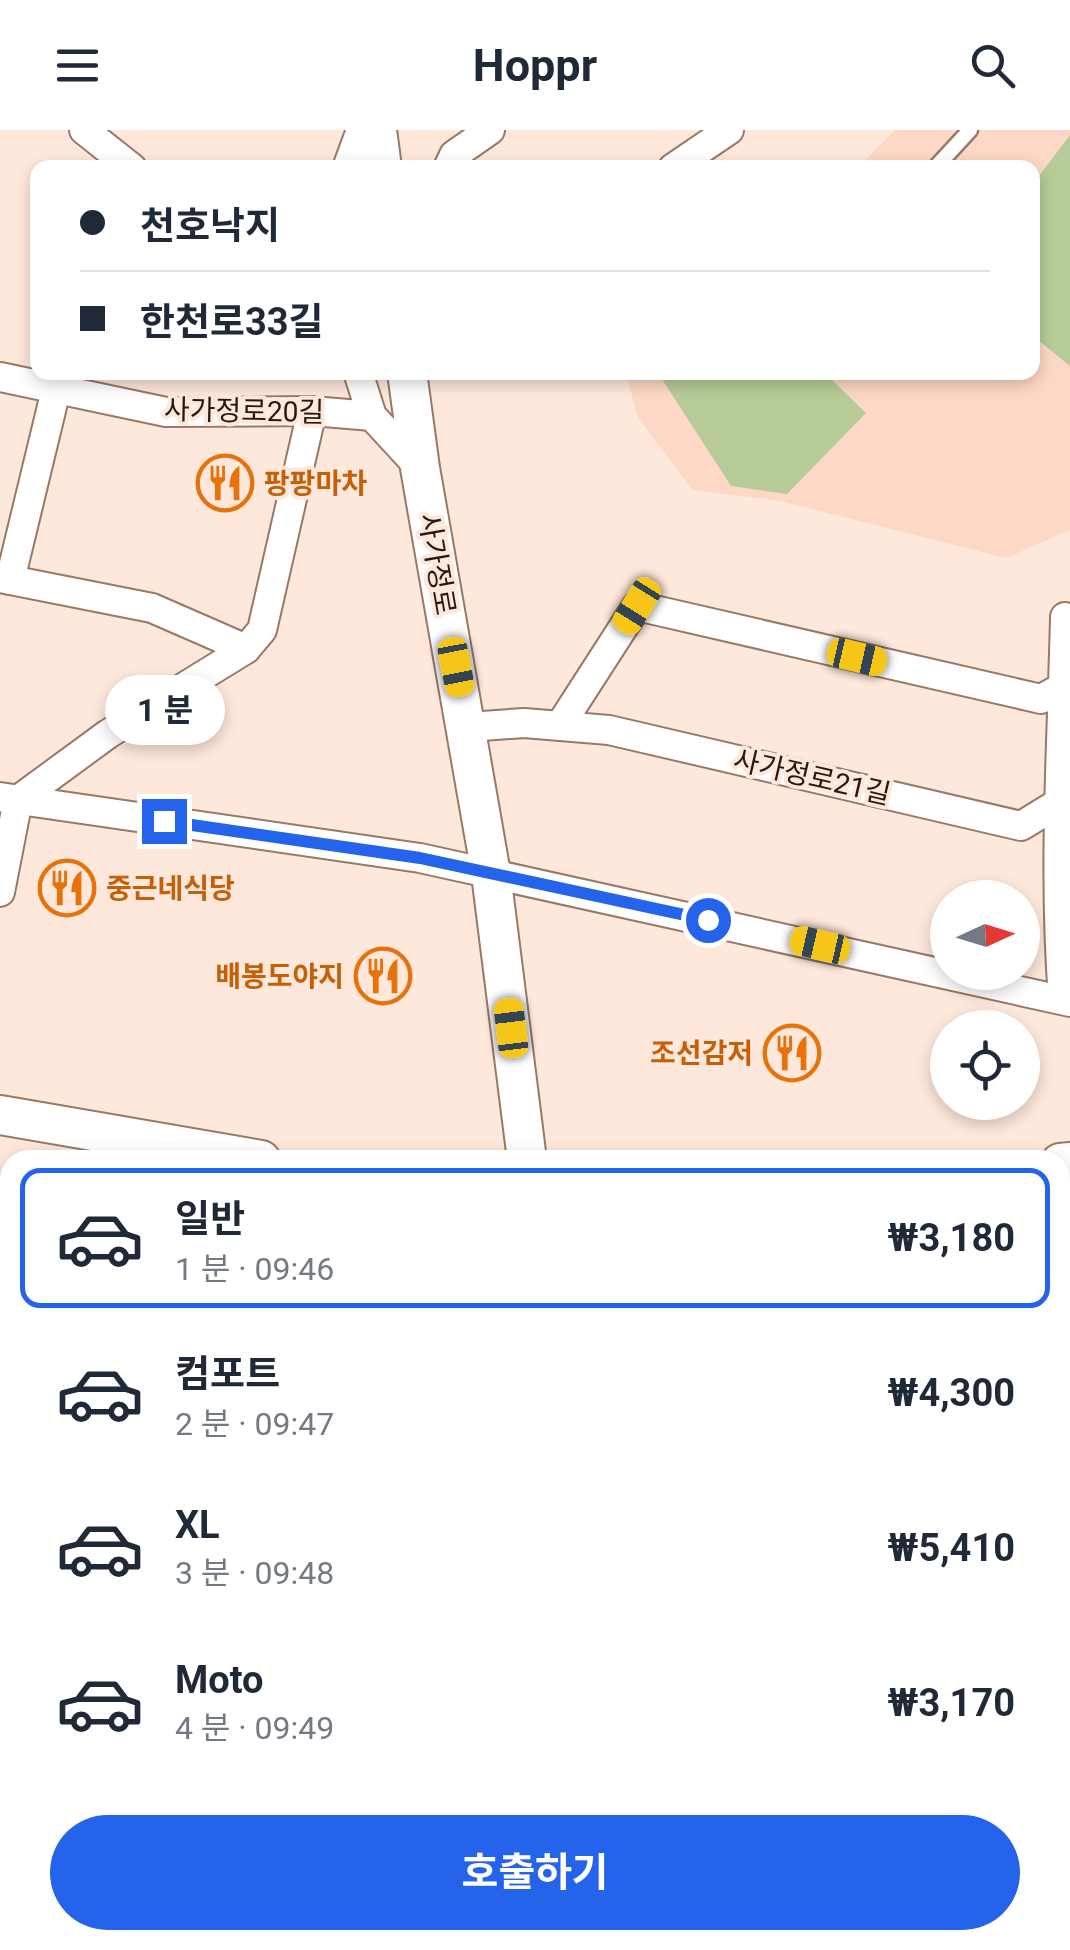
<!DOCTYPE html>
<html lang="ko">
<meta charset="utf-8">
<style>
:root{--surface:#fff;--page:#f2f2f3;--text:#1f2937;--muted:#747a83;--line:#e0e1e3;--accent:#2563eb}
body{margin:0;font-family:Roboto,"Noto Sans KR",sans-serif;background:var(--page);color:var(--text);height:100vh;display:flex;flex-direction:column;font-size:38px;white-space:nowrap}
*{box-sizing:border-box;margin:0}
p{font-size:32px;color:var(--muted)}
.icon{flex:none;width:55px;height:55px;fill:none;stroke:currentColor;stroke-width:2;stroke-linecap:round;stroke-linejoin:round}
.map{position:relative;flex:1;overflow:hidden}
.panel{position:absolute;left:0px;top:1020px;width:1070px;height:800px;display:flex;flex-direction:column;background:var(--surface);border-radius:30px 30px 0 0;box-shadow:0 5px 15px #0003}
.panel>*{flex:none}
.banner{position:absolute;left:30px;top:30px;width:1010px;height:220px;border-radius:20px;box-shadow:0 5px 15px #0003;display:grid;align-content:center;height:220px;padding:0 50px;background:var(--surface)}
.needle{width:65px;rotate:86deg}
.buttons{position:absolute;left:930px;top:750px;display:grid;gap:20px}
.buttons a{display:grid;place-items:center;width:110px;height:110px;border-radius:50%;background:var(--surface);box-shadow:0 5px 15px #0003;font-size:50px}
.end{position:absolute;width:45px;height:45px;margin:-22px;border:12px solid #2563eb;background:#fff;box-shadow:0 0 0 5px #fff}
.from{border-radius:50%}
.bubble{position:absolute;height:70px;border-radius:35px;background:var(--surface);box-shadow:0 5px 15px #0003;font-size:32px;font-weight:700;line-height:70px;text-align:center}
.car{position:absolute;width:30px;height:60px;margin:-30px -15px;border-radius:12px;box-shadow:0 0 8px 2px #0007;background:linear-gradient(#f5c518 24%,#345 0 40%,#f5c518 0 76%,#345 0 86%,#f5c518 0)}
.banner b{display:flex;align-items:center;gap:35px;height:95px;font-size:38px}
.banner b+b{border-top:2px solid var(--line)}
.banner i{width:25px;height:25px;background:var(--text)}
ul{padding:18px 0 0;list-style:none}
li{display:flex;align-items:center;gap:30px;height:140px;margin:0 20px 15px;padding:0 30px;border:5px solid transparent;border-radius:20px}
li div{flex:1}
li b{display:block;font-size:38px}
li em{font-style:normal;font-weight:700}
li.current{border-color:var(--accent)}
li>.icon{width:90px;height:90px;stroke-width:1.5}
.button{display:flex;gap:20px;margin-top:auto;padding:20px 50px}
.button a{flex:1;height:115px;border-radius:60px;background:var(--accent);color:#fff;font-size:40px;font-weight:700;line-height:115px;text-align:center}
header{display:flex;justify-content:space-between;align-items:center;height:130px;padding:0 50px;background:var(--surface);font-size:45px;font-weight:700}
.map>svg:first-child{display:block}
</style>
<header><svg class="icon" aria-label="menu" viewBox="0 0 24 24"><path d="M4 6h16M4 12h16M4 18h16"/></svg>Hoppr<svg class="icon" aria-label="search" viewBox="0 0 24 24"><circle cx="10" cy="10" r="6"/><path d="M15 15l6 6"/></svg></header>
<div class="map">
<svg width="1070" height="1820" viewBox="0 0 1070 1820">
<rect width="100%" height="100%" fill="#fee7db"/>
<path fill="#fdd8c6" d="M895,0h175v400l-64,28 -226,-57 -87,-11 -55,-72 -12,-44 406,-2v-204l-173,-1z"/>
<g fill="#b6cb97">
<path d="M1070,5v231l-37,-30v-152z"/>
<path d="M658,243h167l41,40 -79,81 -56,-8z"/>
</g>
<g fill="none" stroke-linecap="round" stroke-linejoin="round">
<g stroke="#9a7867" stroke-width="19">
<path id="lane" d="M935,38l35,-38"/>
</g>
<g stroke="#9a7867" stroke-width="32">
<g id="street">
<path d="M84,0l48,38"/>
<path d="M347,38l14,-38"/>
<path d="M448,38l6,-13 36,-25"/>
<path d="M673,38l56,-38"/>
<path d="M358,242l14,44 48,52"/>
<path d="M0,247l166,35 146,-1 60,5"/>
<path d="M0,448l152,30 94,41"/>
<path d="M10,450l46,-190"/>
<path d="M561,594l76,-118 404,93 29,-16"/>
<path d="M468,597l56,-4 85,7 412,96 36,-22 13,-2"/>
<path d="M0,667l420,61 650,144"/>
<path d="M0,762l18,-92 90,-66 138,-85 16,-19 50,-219"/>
<path d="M1063,868c-10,-128 -1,-254 2,-381"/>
<path d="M0,1296l10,2"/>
<path d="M1060,1307l10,-64"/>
<path d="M1060,1339l10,2"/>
<path d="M1060,1484l10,2"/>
<path d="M0,1530h10"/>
<path d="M1060,1600h10"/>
<path d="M0,1764l10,1"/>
<path d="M138,1820l1,-10"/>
<path d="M196,1820l1,-10"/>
<path d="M919,1820l2,-10"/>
</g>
</g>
<g stroke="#9a7867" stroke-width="42">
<g id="secondary">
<path d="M377,0l5,38"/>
<path d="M407,242l13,96 71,406 36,286"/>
<path d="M0,985l261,45"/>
<path d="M1060,1033l10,-1"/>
<path d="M626,1810l1,10"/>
</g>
</g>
<use href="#lane" stroke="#fff" stroke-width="14"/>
<use href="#street" stroke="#fff" stroke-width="28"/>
<use href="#secondary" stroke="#fff" stroke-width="38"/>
</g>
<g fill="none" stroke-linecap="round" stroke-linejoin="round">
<path stroke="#2563eb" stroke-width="12" d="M164,691l256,37 288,62"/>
</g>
<defs>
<g id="restaurant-ring" transform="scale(2.875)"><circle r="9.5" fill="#fee7db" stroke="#e8710a" stroke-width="1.5"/><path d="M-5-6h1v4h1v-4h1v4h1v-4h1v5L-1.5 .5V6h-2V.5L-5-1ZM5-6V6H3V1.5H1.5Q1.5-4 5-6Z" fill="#e8710a"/></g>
</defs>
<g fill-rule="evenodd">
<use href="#restaurant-ring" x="225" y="353"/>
<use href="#restaurant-ring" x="67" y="758"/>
<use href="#restaurant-ring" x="383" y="846"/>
<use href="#restaurant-ring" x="792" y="923"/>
</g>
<g text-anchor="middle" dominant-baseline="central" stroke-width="8" stroke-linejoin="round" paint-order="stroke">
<g font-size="28" fill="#251811" stroke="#fee7db">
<text transform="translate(244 281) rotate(1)">사가정로20길</text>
<text transform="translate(437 434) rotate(80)">사가정로</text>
<text transform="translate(812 647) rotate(13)">사가정로21길</text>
</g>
<g font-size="28" font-weight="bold" fill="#c56008" stroke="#fee7db" text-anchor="start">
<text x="264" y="353">팡팡마차</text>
<text x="106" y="758">중근네식당</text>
<text x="344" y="846" text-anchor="end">배봉도야지</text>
<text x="753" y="923" text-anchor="end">조선감저</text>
</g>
</g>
</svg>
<div class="buttons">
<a><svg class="needle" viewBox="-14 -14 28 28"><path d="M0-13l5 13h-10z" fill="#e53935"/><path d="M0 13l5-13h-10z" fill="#747a83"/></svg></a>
<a><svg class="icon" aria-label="locate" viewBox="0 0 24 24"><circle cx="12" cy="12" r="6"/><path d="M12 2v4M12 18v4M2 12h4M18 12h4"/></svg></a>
</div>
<i class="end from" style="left:708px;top:790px"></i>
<i class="end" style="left:164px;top:691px"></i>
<div class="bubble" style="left:105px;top:545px;width:120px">1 분</div>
<i class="car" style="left:637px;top:476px;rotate:212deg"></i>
<i class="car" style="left:857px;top:527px;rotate:103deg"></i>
<i class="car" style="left:456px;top:537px;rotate:169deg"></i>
<i class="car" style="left:820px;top:815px;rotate:283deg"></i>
<i class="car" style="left:511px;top:898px;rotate:353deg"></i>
<div class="banner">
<b><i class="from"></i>천호낙지</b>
<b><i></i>한천로33길</b>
</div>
<section class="panel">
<ul>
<li class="current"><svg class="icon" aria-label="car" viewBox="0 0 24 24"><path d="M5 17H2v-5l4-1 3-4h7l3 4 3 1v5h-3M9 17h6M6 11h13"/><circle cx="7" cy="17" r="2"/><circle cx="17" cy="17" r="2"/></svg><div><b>일반</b><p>1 분 · 09:46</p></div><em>₩3,180</em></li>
<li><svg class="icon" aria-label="car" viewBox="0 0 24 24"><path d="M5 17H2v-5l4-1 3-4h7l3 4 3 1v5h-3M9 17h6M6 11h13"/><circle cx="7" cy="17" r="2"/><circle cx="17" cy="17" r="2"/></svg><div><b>컴포트</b><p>2 분 · 09:47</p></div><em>₩4,300</em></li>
<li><svg class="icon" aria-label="car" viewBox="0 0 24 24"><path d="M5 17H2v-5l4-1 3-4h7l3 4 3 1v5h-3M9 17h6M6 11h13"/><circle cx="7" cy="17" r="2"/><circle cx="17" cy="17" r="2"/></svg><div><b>XL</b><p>3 분 · 09:48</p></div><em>₩5,410</em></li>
<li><svg class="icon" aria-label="car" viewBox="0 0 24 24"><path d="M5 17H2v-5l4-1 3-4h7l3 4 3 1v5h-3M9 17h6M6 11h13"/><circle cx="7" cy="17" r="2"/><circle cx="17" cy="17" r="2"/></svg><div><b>Moto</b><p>4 분 · 09:49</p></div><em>₩3,170</em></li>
</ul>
<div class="button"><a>호출하기</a></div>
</section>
</div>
